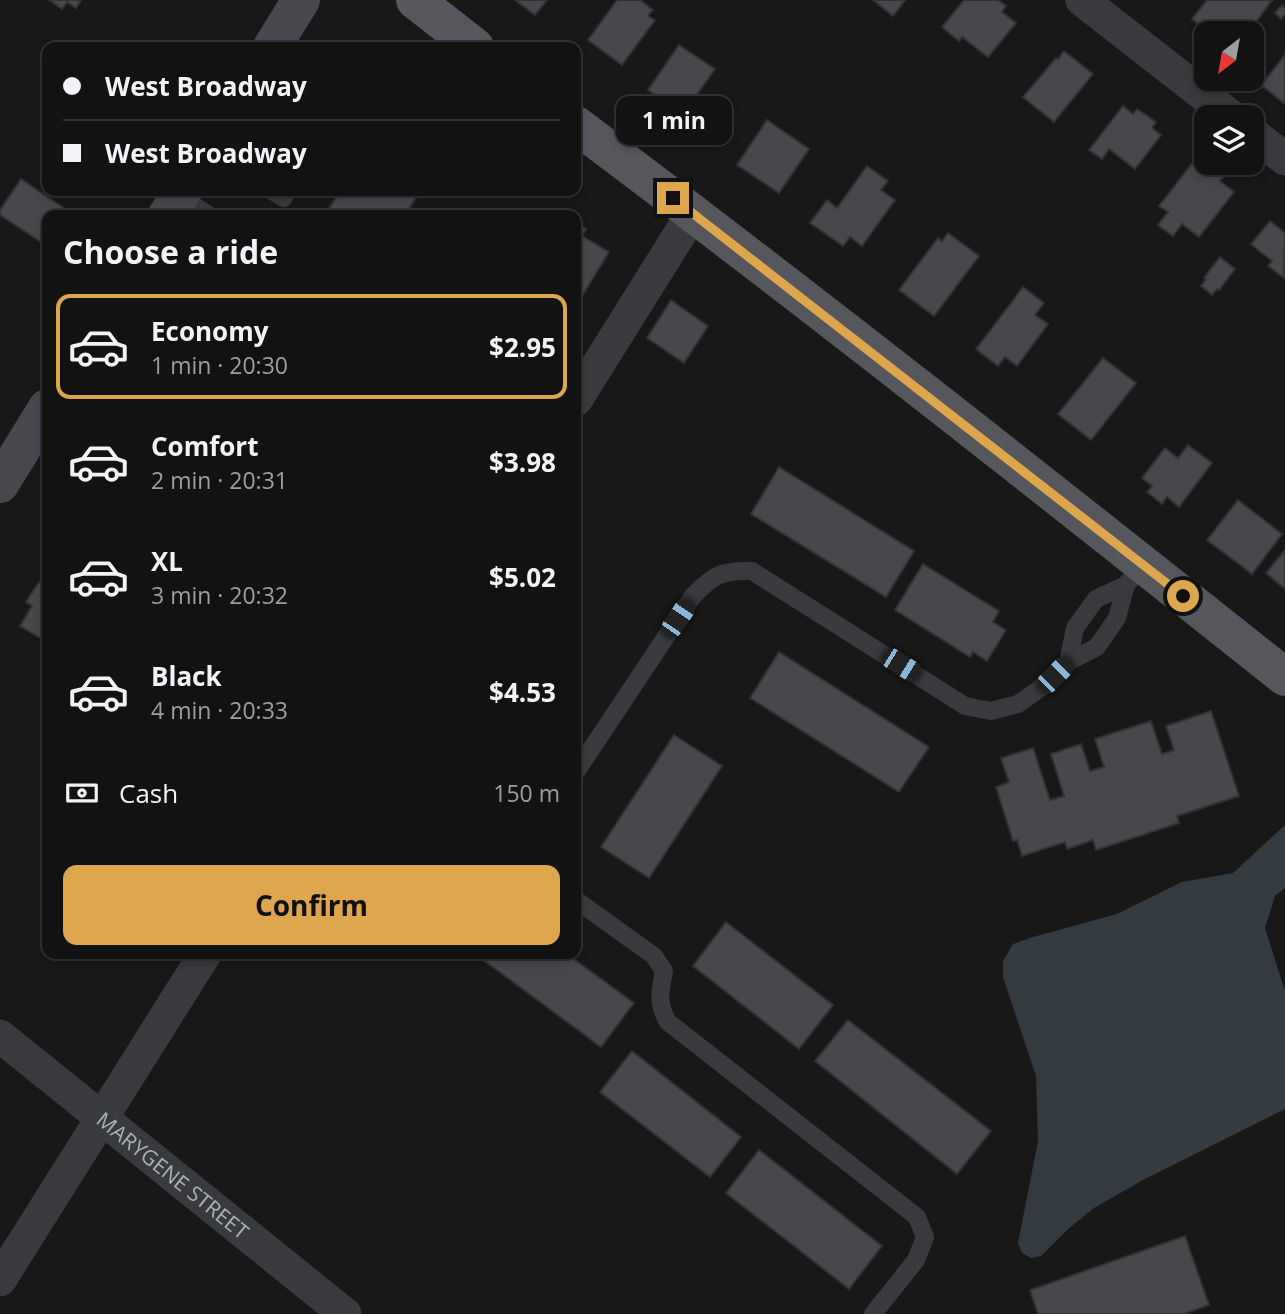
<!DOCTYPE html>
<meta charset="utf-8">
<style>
:root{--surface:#121213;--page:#1b1b1c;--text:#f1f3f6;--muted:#9c9ea0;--line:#313233;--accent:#dda54c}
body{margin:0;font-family:"Open Sans",sans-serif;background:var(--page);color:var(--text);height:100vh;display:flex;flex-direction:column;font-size:26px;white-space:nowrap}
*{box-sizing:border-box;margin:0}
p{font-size:23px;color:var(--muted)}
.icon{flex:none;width:38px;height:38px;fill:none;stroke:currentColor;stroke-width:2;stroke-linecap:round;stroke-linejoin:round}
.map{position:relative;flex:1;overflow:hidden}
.panel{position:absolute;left:42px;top:210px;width:539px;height:749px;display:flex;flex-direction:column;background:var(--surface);border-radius:14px;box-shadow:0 4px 10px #0003,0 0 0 2px var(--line)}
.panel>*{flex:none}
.guide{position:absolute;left:42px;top:42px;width:539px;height:154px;border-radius:14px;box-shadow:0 4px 10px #0003,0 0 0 2px var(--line);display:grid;align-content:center;height:154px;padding:0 21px;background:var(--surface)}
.needle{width:46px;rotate:211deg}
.fabs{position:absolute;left:1194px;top:21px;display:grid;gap:14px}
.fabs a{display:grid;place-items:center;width:70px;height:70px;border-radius:14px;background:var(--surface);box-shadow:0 4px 10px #0003,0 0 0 2px var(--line);font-size:35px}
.end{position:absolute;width:32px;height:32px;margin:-16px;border:9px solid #dda54c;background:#111;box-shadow:0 0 0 4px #111}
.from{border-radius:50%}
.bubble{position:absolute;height:49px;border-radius:14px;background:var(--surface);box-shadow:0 4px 10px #0003,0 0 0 2px var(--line);font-size:23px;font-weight:700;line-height:49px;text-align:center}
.car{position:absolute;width:21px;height:42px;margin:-21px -10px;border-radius:9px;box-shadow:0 0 5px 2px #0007;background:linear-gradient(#222 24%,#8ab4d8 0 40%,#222 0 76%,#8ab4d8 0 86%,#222 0)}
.guide b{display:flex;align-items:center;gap:24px;height:66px;font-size:26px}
.guide b+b{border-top:2px solid var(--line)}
.guide i{width:18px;height:18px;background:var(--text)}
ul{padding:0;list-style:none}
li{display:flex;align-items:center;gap:21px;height:105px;margin:0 14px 10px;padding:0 7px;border:4px solid transparent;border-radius:14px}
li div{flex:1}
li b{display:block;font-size:26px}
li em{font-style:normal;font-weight:700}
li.current{border-color:var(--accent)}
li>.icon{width:63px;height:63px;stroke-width:1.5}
h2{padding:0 21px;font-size:32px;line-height:84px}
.pay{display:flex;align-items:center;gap:18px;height:77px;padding:0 21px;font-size:26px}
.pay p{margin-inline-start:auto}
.primary-button{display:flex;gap:14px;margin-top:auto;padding:14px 21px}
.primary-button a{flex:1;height:80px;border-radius:14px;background:var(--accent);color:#111;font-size:28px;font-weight:700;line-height:80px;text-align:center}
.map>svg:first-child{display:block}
</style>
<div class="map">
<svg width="1285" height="1314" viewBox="0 0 1285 1314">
<rect width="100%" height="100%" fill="#181819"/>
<path fill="#333b41" d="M1285,825v63l-10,8 -10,32 20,63v118l-142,71 -49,28 -27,22 -26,26 -10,2 -9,-5 -4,-10 20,-102 -2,-65 -33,-99v-16l10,-17 20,-7 84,-23 65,-32 51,-9z"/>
<g fill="#47484b" stroke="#323235" stroke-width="2">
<path d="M49,0h32l-5,8 -9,-6 -5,7z"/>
<path d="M515,0h32l-12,15z"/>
<path d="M617,0h23l13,10 -5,6 7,4 -33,45 -34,-25z"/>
<path d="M873,0h32l-12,16z"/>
<path d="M964,0h34l8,6 -4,6 14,11 -28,34 -26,-20 -3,4 -17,-14z"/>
<path d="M1207,0h65l-24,33h-38l-18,-14z"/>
<path d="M1282,5l3,3v6l-4,5 -6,-6z"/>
<path d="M679,45l36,24 -32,45 -35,-24z"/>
<path d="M1064,51l29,23 -39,48 -31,-25 33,-39 2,1z"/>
<path d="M1285,55v49l-24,-19z"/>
<path d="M1123,106l10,8 4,-5 19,13 -4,6 9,7 -26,34 -26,-20 -7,10 -13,-9z"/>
<path d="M767,120l42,29 -30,44 -42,-28z"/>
<path d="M1201,152l5,4v7h9l12,9 -7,9 14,11 -35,45 -17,-13 -9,12 -15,-11 10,-13 -9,-6z"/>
<path d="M867,166l21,15 -7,9 14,10 -33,46 -12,-9 -7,9 -33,-23 17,-23 10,8z"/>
<path d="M21,179l49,33 -2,3h-21v31l-47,-31v-5z"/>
<path d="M340,191h80l-15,24h-80z"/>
<path d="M1270,221l15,12 -1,45 -16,-12 4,-5 -21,-17z"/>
<path d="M576,222l10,7 -4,7 27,16 -33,54z"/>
<path d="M948,233l31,23 -45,60 -35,-26 39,-52 4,3z"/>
<path d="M1220,257l15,12 -16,21 -2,-1 -5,6 -11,-9 5,-7 -2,-1z"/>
<path d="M1023,287l21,16 -9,12 13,9 -31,42 -12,-9 -7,9 -22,-17z"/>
<path d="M671,300l37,26 -24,37 -37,-25z"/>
<path d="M1103,358l33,25 -45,57 -33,-26z"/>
<path d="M1188,445l24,18 -33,44 -12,-10 -5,7 -15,-12 5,-6 -10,-8 23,-30 13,10z"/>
<path d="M779,467l135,84 -28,46 -135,-83z"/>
<path d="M1238,500l44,34 -30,40 -45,-34z"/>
<path d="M1285,550v39l-19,-16z"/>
<path d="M923,564l76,47 -6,11 13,8 -19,31 -14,-9 -3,5 -75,-47z"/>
<path d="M39,582l8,5v55l-27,-16 12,-20 -6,-4z"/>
<path d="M779,652l150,95 -30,45 -149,-94z"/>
<path d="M1211,711l28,85 -62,20 2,7 -83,27 -3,-10 -26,9 -2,-7 -43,14 -5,-16 -4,1 -17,-54 13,-5 -8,-24 32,-10 17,52 14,-4 -13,-42 30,-10 9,27 14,-4 -9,-28 56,-18 11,33 12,-4 -8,-24z"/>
<path d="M674,735l48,31 -73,112 -48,-31z"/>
<path d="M726,922l107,83 -34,44 -106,-83z"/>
<path d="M486,954h81l67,49 -33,44 -119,-88z"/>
<path d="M848,1020l143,111 -34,43 -142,-113z"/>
<path d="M632,1051l109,86 -31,40 -110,-85z"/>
<path d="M759,1150l123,96 -33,43 -123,-96z"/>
<path d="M1185,1236l24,69 -25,9h-146l-8,-24z"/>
</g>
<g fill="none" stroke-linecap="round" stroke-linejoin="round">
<g stroke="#393a3e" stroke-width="18">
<path d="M272,191l12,7"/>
<path d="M179,196l30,19"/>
<path d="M1068,662l7,-34 21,-29 30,-14"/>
<path d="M576,772l117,-176c20,-21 29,-26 59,-25l213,135 26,5 27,-7 24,-17 26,-25 29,-15 20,-29 9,-33 17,-21"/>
<path d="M576,900l78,56 10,15c-4,20 -7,33 4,51l249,195 8,20 -9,23 -43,54"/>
</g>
<g stroke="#393a3e" stroke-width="33">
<path d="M1082,0l150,117"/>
<path d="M1251,132l34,27"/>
<path d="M576,400l117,-187"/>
<path id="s1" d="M0,1036l345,278"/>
<path d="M0,1280l205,-326"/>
</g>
<g stroke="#47494e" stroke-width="38">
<path d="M272,47l29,-47"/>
<path d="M167,215l16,-24"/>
<path d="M0,484l47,-76"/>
</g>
<g stroke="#55575c" stroke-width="38">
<path d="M415,0l60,47"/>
<path d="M576,125c240,180 475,366 709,552"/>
</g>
</g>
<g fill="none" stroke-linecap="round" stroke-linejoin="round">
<path stroke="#dda54c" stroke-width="9" d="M673,198l510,398"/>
</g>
<g text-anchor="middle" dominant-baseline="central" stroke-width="6" stroke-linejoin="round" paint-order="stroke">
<g font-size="21" fill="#abb0b7" stroke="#131314">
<text stroke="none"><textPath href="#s1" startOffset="222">MARYGENE STREET</textPath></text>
</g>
</g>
</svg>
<div class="fabs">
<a><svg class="needle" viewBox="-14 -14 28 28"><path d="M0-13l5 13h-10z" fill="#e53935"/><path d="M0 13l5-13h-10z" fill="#9c9ea0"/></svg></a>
<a><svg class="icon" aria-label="layers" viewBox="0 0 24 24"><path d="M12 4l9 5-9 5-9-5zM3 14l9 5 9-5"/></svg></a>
</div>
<i class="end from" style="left:1183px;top:596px"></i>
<i class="end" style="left:673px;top:198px"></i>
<div class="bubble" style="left:616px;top:96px;width:116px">1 min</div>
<i class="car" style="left:678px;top:618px;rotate:34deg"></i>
<i class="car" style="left:901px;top:665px;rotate:122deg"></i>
<i class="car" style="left:1055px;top:675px;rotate:45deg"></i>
<div class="guide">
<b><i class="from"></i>West Broadway</b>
<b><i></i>West Broadway</b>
</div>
<section class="panel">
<h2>Choose a ride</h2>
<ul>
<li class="current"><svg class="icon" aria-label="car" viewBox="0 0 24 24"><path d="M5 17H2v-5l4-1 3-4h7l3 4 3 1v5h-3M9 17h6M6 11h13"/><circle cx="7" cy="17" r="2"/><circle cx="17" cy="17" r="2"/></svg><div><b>Economy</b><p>1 min · 20:30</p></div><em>$2.95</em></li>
<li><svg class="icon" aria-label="car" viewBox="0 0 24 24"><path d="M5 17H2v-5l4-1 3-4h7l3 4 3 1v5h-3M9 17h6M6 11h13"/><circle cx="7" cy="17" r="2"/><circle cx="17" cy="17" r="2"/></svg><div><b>Comfort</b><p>2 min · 20:31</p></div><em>$3.98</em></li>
<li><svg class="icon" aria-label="car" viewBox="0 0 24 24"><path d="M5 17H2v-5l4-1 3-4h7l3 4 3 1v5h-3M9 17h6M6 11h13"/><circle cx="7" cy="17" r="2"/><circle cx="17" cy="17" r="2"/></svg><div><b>XL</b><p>3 min · 20:32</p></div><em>$5.02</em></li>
<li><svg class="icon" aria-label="car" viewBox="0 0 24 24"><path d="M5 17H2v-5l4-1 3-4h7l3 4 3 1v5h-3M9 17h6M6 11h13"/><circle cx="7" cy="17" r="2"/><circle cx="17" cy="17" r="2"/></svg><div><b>Black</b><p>4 min · 20:33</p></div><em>$4.53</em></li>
</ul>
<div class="pay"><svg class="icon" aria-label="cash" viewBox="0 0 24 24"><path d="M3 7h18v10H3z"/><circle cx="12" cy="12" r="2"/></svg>Cash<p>150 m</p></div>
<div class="primary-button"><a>Confirm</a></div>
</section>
</div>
